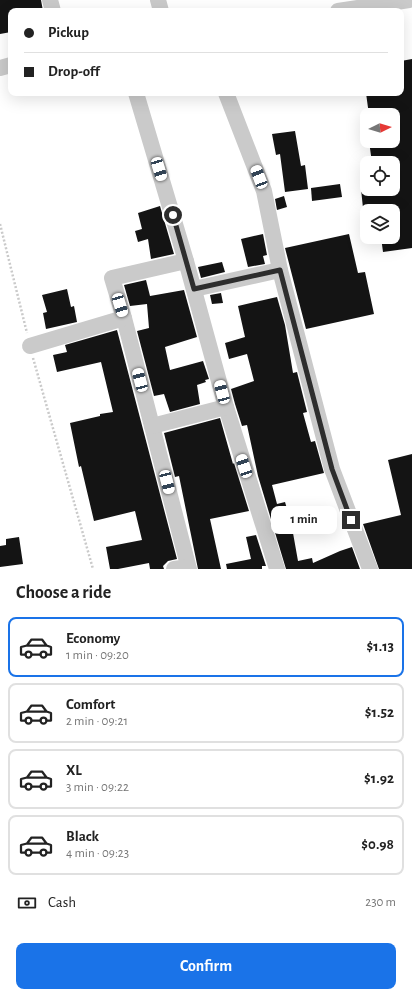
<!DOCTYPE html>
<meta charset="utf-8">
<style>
:root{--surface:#fff;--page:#f6f6f6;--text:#222;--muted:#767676;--line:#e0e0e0;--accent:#1a73e8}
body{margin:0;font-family:"Alegreya Sans",sans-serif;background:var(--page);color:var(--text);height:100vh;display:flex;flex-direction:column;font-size:15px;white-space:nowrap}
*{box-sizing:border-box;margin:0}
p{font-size:13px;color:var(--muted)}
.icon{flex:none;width:22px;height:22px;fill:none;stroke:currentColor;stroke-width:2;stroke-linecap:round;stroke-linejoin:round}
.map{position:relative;height:569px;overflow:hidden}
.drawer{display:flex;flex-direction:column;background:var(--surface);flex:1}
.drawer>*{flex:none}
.top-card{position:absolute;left:8px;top:8px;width:396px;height:88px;border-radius:8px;box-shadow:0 4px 16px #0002;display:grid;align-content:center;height:88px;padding:0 16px;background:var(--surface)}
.needle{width:26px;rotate:85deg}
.buttons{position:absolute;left:360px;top:108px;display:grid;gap:8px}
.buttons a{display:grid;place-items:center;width:40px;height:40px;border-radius:8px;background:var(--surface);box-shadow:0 4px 16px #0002;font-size:20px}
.end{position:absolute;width:18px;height:18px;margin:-9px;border:5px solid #2d2d2d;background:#fff;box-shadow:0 0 0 2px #fff}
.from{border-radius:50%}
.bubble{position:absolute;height:28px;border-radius:8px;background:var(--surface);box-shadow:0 4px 16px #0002;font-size:13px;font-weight:700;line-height:28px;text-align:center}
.car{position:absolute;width:12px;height:24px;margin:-12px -6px;border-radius:5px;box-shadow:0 0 3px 1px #0007;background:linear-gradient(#fff 24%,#345 0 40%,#fff 0 76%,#345 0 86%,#fff 0)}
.top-card b{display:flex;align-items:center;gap:14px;height:38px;font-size:15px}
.top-card b+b{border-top:1px solid var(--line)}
.top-card i{width:10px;height:10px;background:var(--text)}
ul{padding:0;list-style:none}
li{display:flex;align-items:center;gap:12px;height:60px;margin:0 8px 6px;padding:0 8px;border:2px solid var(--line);border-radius:8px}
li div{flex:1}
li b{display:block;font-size:15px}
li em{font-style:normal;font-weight:700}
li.on{border-color:var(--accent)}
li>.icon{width:36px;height:36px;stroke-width:1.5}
h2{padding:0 16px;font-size:18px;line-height:48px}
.pay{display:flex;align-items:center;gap:10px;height:44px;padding:0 16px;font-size:15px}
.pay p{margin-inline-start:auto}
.button{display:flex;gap:8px;margin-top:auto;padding:8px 16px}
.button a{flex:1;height:46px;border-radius:8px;background:var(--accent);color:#fff;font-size:16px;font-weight:700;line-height:46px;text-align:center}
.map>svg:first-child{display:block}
</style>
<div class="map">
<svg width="412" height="569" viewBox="0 0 412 569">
<rect width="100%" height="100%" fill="#fff"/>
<g fill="#141414">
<path d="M0,0h41l2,11h-32v21l-11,2z"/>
<path d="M412,59v189l-29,4 -2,-15h12v-26h-15l-1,-5 -14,2 -2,-19h32v-26h-21l-3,-22h24v-26h-24l-3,-22h35v-32z"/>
<path d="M295,131l6,35 4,-1 3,24 -23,3 -5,-38 -4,1 -4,-21z"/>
<path d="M340,184l2,13 -30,4 -1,-13z"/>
<path d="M284,196l3,11 -10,3 -2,-11z"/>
<path d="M160,206l14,48 -23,5 -3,-20 -10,3 -3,-11 7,-2 -4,-16z"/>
<path d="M263,234l4,21 -4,1 2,8 -17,3 -7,-28z"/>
<path d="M349,234l9,39 7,-1 9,42 -68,15 -21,-81z"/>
<path d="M222,262l3,10 -24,6 -3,-11z"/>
<path d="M146,280l4,16 34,-6 13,47 -32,10 5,23 33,-9 6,18 -4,1 1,2 -9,3 3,19 -30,8 -6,-18 -10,2 -17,-65 12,-3 -2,-24 -17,2 -6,-21z"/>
<path d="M67,289l4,18 3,-1 3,16 -31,7 -3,-16 4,-1 -5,-17z"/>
<path d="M221,293l2,10 -11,1 -2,-9z"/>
<path d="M277,297l8,28 8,48 4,-1 10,40 -4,1 8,29 4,-1 9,32 -52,12 5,19 8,-2 6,20 21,-9 4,9 -23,11 5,28 14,-3 1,5 27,-12 12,-4 8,22h-74l-28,-93 -11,-51 -5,1 -7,-22 -4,-15 23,-8 -7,-27 -18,5 -4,-16 20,-6 -7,-31z"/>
<path d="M117,330l60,229 -9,2 -5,5 1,3h-14l-1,-6 -31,6h-8l-4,-22 36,-7 -7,-29 -41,10 -13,-55 -2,1 -9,-44 30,-7v-2l13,-2 -12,-50 -44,10 -4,-17 14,-3 -2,-7z"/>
<path d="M220,418l13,46 1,-1 15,48 -39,8 11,50h-23l-19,-93 -4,1 -11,-44z"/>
<path d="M412,454v115h-33l-16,-45 38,-9 -13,-55z"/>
<path d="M256,535l10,31h-4v3h-35l-1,-5 25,-5 -5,-22z"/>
<path d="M19,537l4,27 -23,3v-21l6,-1v-6z"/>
</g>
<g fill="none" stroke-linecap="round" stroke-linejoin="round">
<g stroke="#cacaca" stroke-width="2.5" stroke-dasharray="2 2" stroke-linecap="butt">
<path d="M0,224l27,109"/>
<path d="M33,358l60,211"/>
</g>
<g stroke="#cacaca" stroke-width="16">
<path d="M50,0l3,11"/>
<path d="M158,0l3,11"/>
<path d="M338,11l71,-11"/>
<path d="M0,68l11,-3"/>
<path d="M136,93l50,168 40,146 51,162"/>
<path d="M226,93l38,98 16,79 52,199 38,100"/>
<path d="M186,261l-74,17 12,40 65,251"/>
<path d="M194,289l86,-19"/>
<path d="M30,346l94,-28"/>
<path d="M152,426l74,-19"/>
<path d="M174,569l14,-2"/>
</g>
</g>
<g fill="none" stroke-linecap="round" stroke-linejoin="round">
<path stroke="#2d2d2d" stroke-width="5" d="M173,215l21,74 86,-19 52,199 19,51"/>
</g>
</svg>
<div class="buttons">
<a><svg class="needle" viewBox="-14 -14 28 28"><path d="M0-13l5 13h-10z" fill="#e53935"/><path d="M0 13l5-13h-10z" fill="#767676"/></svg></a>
<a><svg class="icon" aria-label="locate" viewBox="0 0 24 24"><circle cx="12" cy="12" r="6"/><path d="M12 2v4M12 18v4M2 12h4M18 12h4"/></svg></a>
<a><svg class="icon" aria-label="layers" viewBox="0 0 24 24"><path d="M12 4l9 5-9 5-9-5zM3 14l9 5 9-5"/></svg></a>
</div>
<i class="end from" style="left:173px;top:215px"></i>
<i class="end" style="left:351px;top:520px"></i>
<div class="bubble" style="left:271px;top:506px;width:66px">1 min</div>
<i class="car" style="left:159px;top:169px;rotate:163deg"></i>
<i class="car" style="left:259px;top:177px;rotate:339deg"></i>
<i class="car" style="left:120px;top:305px;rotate:163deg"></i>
<i class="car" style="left:140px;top:380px;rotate:345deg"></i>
<i class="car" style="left:222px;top:392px;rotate:345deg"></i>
<i class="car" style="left:244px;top:466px;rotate:342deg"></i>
<i class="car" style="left:167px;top:482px;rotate:166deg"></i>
<div class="top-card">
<b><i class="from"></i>Pickup</b>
<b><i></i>Drop-off</b>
</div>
</div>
<section class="drawer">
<h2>Choose a ride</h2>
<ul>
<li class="on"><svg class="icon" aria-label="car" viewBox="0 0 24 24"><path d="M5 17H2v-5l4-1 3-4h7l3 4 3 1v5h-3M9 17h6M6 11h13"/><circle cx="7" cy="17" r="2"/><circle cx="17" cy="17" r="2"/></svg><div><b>Economy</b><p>1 min · 09:20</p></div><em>$1.13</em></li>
<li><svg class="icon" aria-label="car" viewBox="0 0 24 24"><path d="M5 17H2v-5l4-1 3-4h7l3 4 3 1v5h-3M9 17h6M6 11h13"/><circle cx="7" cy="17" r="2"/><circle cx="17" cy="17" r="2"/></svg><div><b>Comfort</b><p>2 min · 09:21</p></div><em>$1.52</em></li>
<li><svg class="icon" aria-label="car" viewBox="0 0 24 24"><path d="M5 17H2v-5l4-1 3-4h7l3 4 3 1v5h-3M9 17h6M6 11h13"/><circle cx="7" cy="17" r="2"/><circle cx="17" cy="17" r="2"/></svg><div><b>XL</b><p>3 min · 09:22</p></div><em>$1.92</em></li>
<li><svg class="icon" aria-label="car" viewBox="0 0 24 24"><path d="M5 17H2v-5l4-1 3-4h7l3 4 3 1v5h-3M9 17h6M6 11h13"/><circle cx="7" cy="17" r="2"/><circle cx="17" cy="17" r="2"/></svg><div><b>Black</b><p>4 min · 09:23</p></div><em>$0.98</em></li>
</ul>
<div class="pay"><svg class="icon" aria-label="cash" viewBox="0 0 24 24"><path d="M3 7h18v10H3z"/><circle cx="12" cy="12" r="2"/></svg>Cash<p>230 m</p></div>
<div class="button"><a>Confirm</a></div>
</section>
